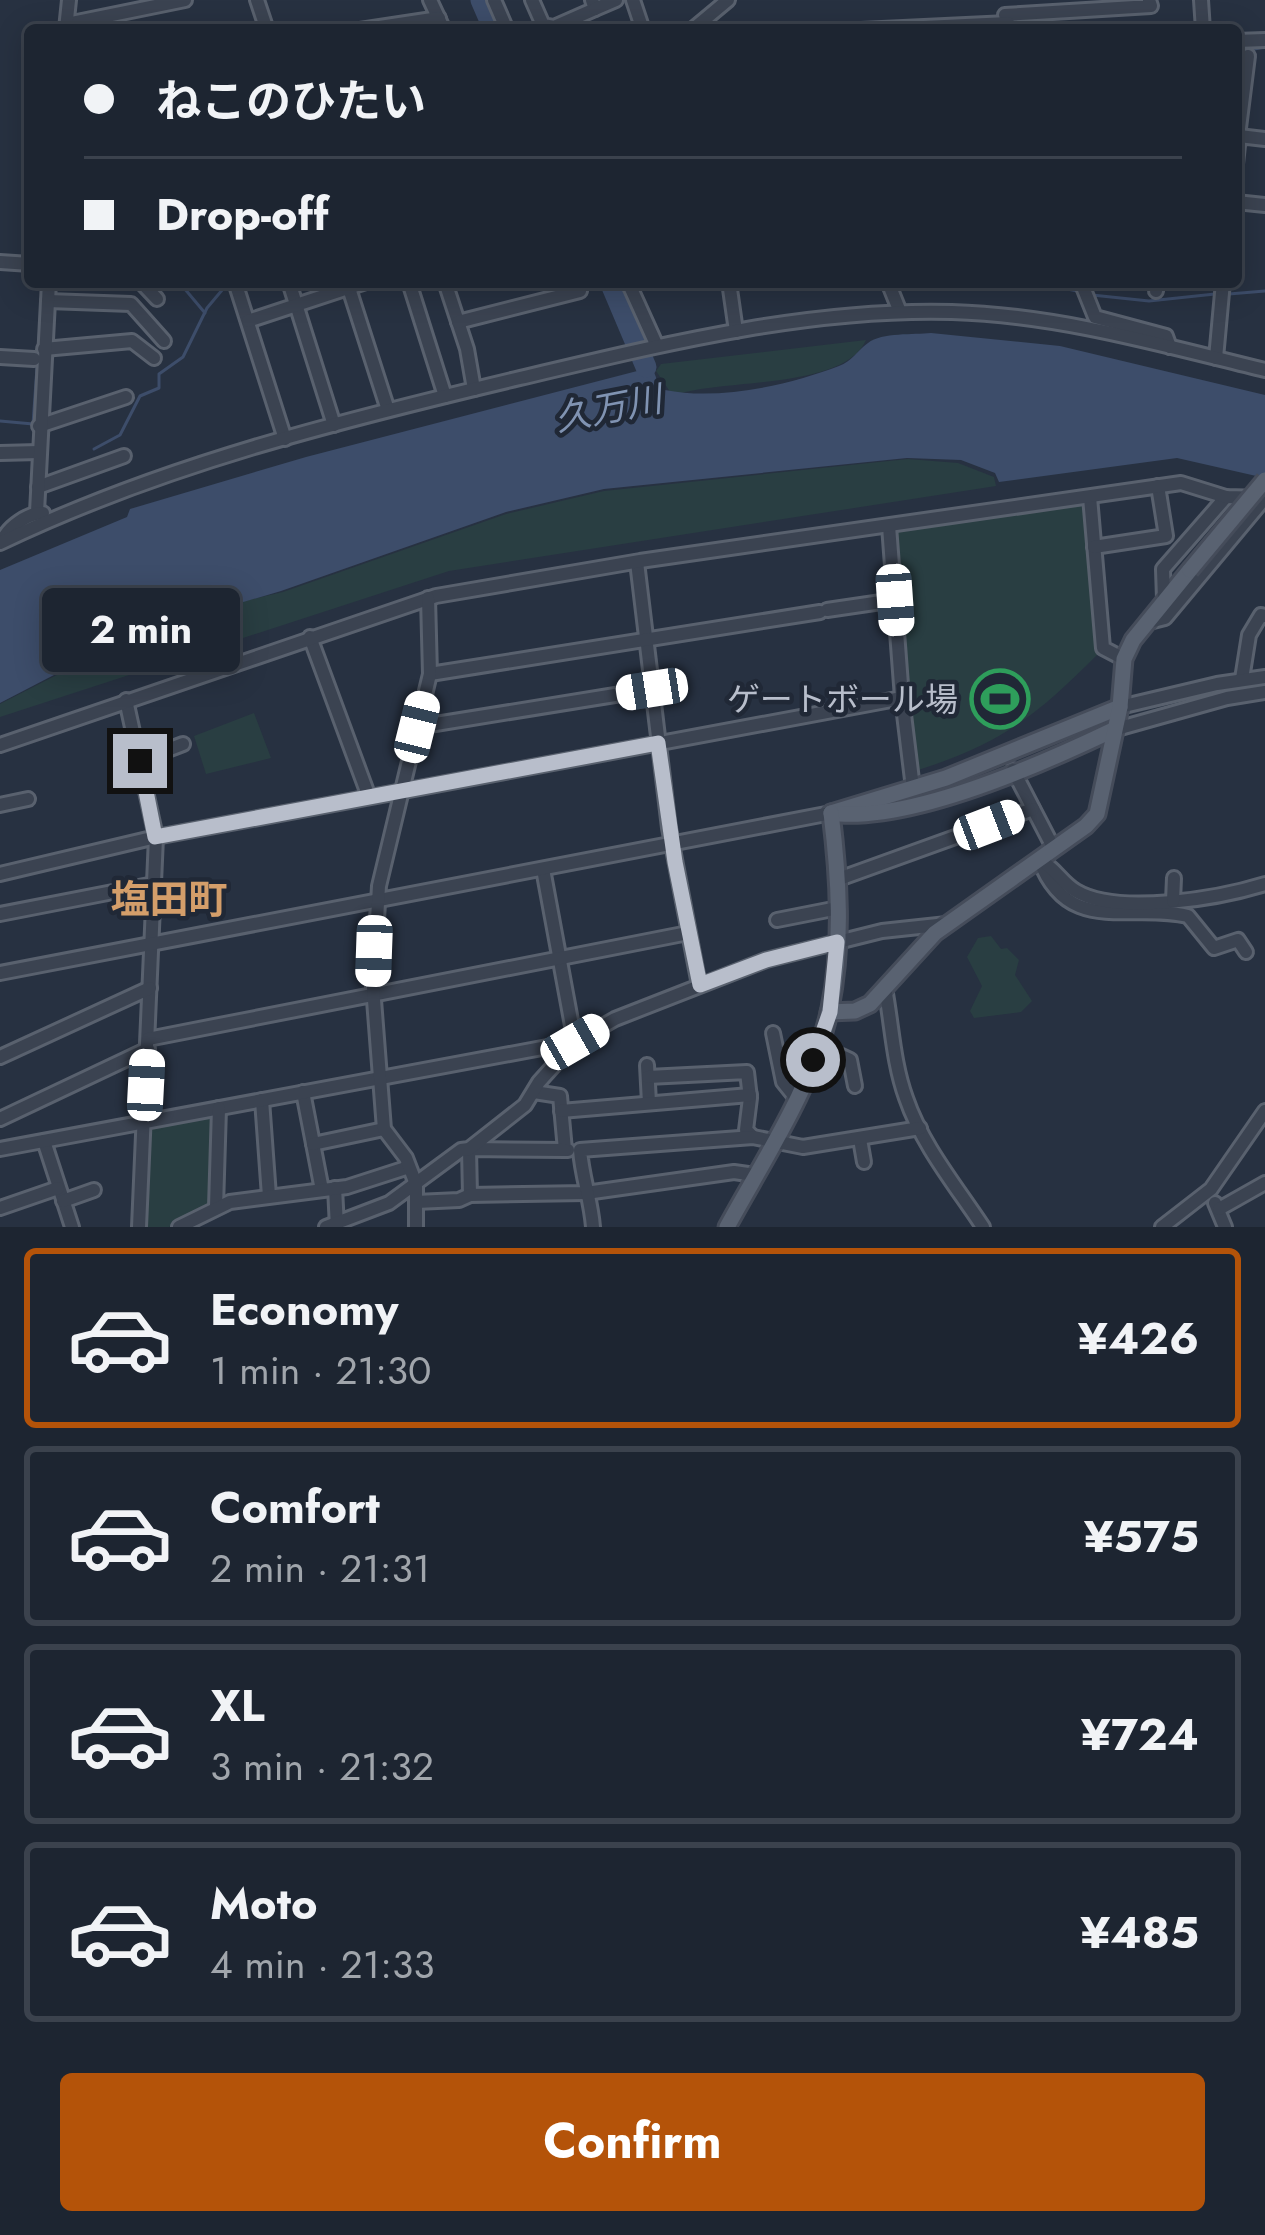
<!DOCTYPE html>
<meta charset="utf-8">
<style>
:root{--surface:#1d2531;--page:#2a313d;--text:#f1f3f6;--muted:#a0a5ab;--line:#3b424d;--accent:#b45309}
body{margin:0;font-family:Jost,"Noto Sans JP",sans-serif;background:var(--page);color:var(--text);height:100vh;display:flex;flex-direction:column;font-size:45px;white-space:nowrap}
*{box-sizing:border-box;margin:0}
p{font-size:39px;color:var(--muted)}
.icon{flex:none;width:66px;height:66px;fill:none;stroke:currentColor;stroke-width:2;stroke-linecap:round;stroke-linejoin:round}
.map{position:relative;height:1227px;overflow:hidden}
.details{display:flex;flex-direction:column;background:var(--surface);flex:1}
.details>*{flex:none}
.top-card{position:absolute;left:24px;top:24px;width:1218px;height:264px;border-radius:12px;box-shadow:0 6px 30px #0003,0 0 0 3px var(--line);display:grid;align-content:center;height:264px;padding:0 60px;background:var(--surface)}
.end{position:absolute;width:54px;height:54px;margin:-27px;border:15px solid #b8becb;background:#111;box-shadow:0 0 0 6px #111}
.from{border-radius:50%}
.bubble{position:absolute;height:84px;border-radius:12px;background:var(--surface);box-shadow:0 6px 30px #0003,0 0 0 3px var(--line);font-size:39px;font-weight:700;line-height:84px;text-align:center}
.car{position:absolute;width:36px;height:72px;margin:-36px -18px;border-radius:15px;box-shadow:0 0 9px 3px #0007;background:linear-gradient(#fff 24%,#345 0 40%,#fff 0 76%,#345 0 86%,#fff 0)}
.top-card b{display:flex;align-items:center;gap:42px;height:114px;font-size:45px}
.top-card b+b{border-top:3px solid var(--line)}
.top-card i{width:30px;height:30px;background:var(--text)}
ul{padding:21px 0 0;list-style:none}
li{display:flex;align-items:center;gap:36px;height:180px;margin:0 24px 18px;padding:0 36px;border:6px solid var(--line);border-radius:12px}
li div{flex:1}
li b{display:block;font-size:45px}
li em{font-style:normal;font-weight:700}
li.current{border-color:var(--accent)}
li>.icon{width:108px;height:108px;stroke-width:1.5}
.primary-button{display:flex;gap:24px;margin-top:auto;padding:24px 60px}
.primary-button a{flex:1;height:138px;border-radius:12px;background:var(--accent);color:#fff;font-size:48px;font-weight:700;line-height:138px;text-align:center}
.map>svg:first-child{display:block}
</style>
<div class="map">
<svg width="1265" height="1227" viewBox="0 0 1265 1227">
<rect width="100%" height="100%" fill="#273141"/>
<g fill="#293e42">
<path d="M866,340c-22,51 -149,38 -193,56l-17,-25 5,-7z"/>
<path d="M908,459l50,4 36,14 2,9 -547,85 -449,146v-13l133,-68 85,-29 65,-15 223,-78 98,-23z"/>
<path d="M1087,504l11,150c-63,63 -97,90 -183,117l-19,-241z"/>
<path d="M254,713l17,45 -65,16 -12,-38z"/>
<path d="M991,936l10,13 6,-1 12,12 -4,15 17,26 -11,11 -47,6 -4,-7 12,-25 -15,-29 11,-19z"/>
<path d="M212,1115l4,4 -6,85 -41,23h-22l4,-95 5,-7z"/>
</g>
<path fill="#3d4d6a" d="M931,333l129,13 205,49v83l-88,-20 -178,24 -4,-9 -34,-13 -54,-2 -303,31 -98,23 -225,79 -150,44 -131,68v-133l127,-53 3,-8 176,-52 335,-87 -7,-28 8,-2 15,40 8,10c54,11 124,-5 174,-24 13,-5 18,-15 29,-23 14,-11 46,-8 63,-10z"/>
<g fill="none" stroke-linecap="round" stroke-linejoin="round">
<g stroke="#3d4d6a" stroke-width="3">
<path d="M1236,48l8,3 21,-4"/>
<path d="M1035,282l42,9"/>
<path d="M184,288l21,25"/>
<path d="M1229,294l36,-3"/>
<path d="M1092,295l57,6 66,-7"/>
<path d="M0,421l33,3 10,-142"/>
<path d="M94,449l26,-14 20,-39 19,-8v-14l24,-17 24,-49 21,-25"/>
</g>
<g stroke="#3d4d6a" stroke-width="21">
<path d="M481,0l13,30"/>
<path d="M610,282l36,85"/>
</g>
<g stroke="#59616e" stroke-width="18">
<g id="minor">
<path d="M257,0l10,30"/>
<path d="M430,0l14,30"/>
<path d="M494,0l13,30"/>
<path d="M532,0l11,25 11,2 41,-18 -3,-9"/>
<path d="M633,0l10,30"/>
<path d="M1201,0l2,30"/>
<path d="M595,9l21,-9"/>
<path d="M1005,15l146,-9 -2,-6"/>
<path d="M67,24l118,-24"/>
<path d="M66,29l3,-29"/>
<path d="M360,30l79,-12"/>
<path d="M692,30l36,-30"/>
<path d="M861,30l147,-7"/>
<path d="M1236,41l29,-1"/>
<path d="M1239,128l9,-72"/>
<path d="M1236,164l3,-28 26,3"/>
<path d="M1236,202l29,3"/>
<path d="M0,262l30,2"/>
<path d="M141,282l16,17"/>
<path d="M185,282h11"/>
<path d="M235,282l50,157"/>
<path d="M289,282l45,143"/>
<path d="M347,282l41,128"/>
<path d="M409,282l36,114"/>
<path d="M445,282l22,67 7,40"/>
<path d="M628,282l28,62"/>
<path d="M729,282l7,49"/>
<path d="M888,282l12,30"/>
<path d="M1081,282l14,35 71,19 4,11"/>
<path d="M1156,291l1,-9"/>
<path d="M48,301l83,3 33,37"/>
<path d="M248,321l118,-39"/>
<path d="M458,322l122,-31"/>
<path d="M44,349l88,-8 22,17"/>
<path d="M0,357l34,2"/>
<path d="M1216,358l7,-76"/>
<path d="M39,426l87,-29"/>
<path d="M0,453l39,-1"/>
<path d="M38,487l86,-31"/>
<path d="M1090,497l13,151 21,11"/>
<path d="M37,512l12,-230"/>
<path d="M889,526l13,172 11,90"/>
<path d="M3,540c5,-13 25,-27 40,-27"/>
<path d="M0,543c165,-79 343,-123 520,-165 140,-33 287,-70 432,-66 106,3 210,33 313,58"/>
<path d="M1094,547l72,-11 -8,-50"/>
<path d="M637,562l32,266 30,157"/>
<path d="M1164,599l-1,-30 63,-72"/>
<path d="M827,610l68,-10"/>
<path d="M1149,622l16,-4 100,-120"/>
<path d="M310,637l59,160"/>
<path d="M430,674l390,-62"/>
<path d="M1242,679l7,-44 12,-20 4,1"/>
<path d="M126,700l30,137 -17,390"/>
<path d="M1120,707l97,-23 48,-7"/>
<path d="M417,727l235,-38"/>
<path d="M1113,730l114,-32 38,-6"/>
<path d="M0,745l436,-149 204,-35 541,-78 45,14 39,1"/>
<path d="M139,761l44,-17"/>
<path d="M1013,770l41,79"/>
<path d="M0,805l28,-6"/>
<path d="M1039,859c29,78 90,43 149,57l26,32 24,-8 8,12"/>
<path d="M1040,860c15,8 22,23 36,31 42,25 144,7 189,-7"/>
<path d="M543,869l32,173"/>
<path d="M0,874l156,-37 746,-139"/>
<path d="M836,880l197,-71"/>
<path d="M1173,901l1,-23"/>
<path d="M0,914l154,-30"/>
<path d="M777,920l61,-12"/>
<path d="M0,973l831,-160"/>
<path d="M885,988c7,37 8,74 21,110 16,47 50,88 77,129"/>
<path d="M773,1033l10,49 12,15"/>
<path d="M148,1039l540,-106"/>
<path d="M818,1045l32,15 5,26"/>
<path d="M0,1057l150,-69"/>
<path d="M647,1065l2,38"/>
<path d="M648,1077l99,-5 3,26 -4,32 7,7"/>
<path d="M303,1092l19,98"/>
<path d="M534,1092l26,4 5,54h3"/>
<path d="M262,1100l7,96"/>
<path d="M561,1111l189,-16"/>
<path d="M0,1119l148,-70"/>
<path d="M860,1139l4,23"/>
<path d="M44,1141l28,86"/>
<path d="M313,1144l71,-15"/>
<path d="M0,1149l574,-107"/>
<path d="M335,1188l2,39"/>
<path d="M470,1195l-1,-46 96,1"/>
<path d="M63,1201l31,-11"/>
<path d="M416,1202l43,-2 11,-5 116,-2 148,-21 21,3"/>
<path d="M1215,1203l10,24"/>
<path d="M216,1207l3,-99"/>
<path d="M0,1208l58,-20"/>
<path d="M1219,1209l46,-26"/>
<path d="M179,1227l51,-25 117,-15 62,-20"/>
<path d="M326,1227l63,-24 72,-53 8,-1 56,-44 14,-23 36,-40 40,-23 151,-59 116,-29 65,-7"/>
<path d="M416,1227v-43l-10,-26 -22,-29 -11,-142 6,-101 51,-212 -2,-76"/>
<path d="M593,1227c-2,-27 -11,-50 -13,-77l173,-13 50,10 117,-19"/>
<path d="M1162,1227l49,-38 54,-78"/>
</g>
</g>
<g stroke="#454c5a" stroke-width="21">
<g id="major">
<path d="M831,813l115,-35 174,-71"/>
<path d="M840,814c78,5 202,-50 273,-84"/>
<path d="M829,1012l26,-1 15,-7 65,-71 151,-107 11,-12 23,-107 4,-48 9,-19 57,-70"/>
<path d="M727,1227c37,-68 87,-142 103,-219 13,-63 9,-131 1,-195"/>
</g>
</g>
<use href="#minor" stroke="#3b4351" stroke-width="12"/>
<use href="#major" stroke="#596271" stroke-width="15"/>
<g stroke="#454c5a" stroke-width="21" stroke-linecap="butt">
<path id="major-bridge" d="M1190,570l75,-90"/>
</g>
<use href="#major-bridge" stroke="#596271" stroke-width="15"/>
</g>
<g fill="none" stroke-linecap="round" stroke-linejoin="round">
<path stroke="#b8becb" stroke-width="15" d="M140,761l15,76 503,-94 17,119 25,123 66,-25 71,-18 -7,70 -17,48"/>
</g>
<defs>
<g id="stadium-ring" transform="scale(3)"><circle r="9.5" fill="#202836" stroke="#2e9e5b" stroke-width="1.5"/><path d="M0-5a6.5 5 0 1 0 0 10a6.5 5 0 1 0 0-10ZM-3.5-1.8h7v3.6h-7Z" fill="#2e9e5b"/></g>
</defs>
<g fill-rule="evenodd">
<use href="#stadium-ring" x="1000" y="699"/>
</g>
<g text-anchor="middle" dominant-baseline="central" stroke-width="9" stroke-linejoin="round" paint-order="stroke">
<g font-size="33" fill="#b8becb" stroke="#202836" text-anchor="end">
<text x="958" y="699">ゲートボール場</text>
</g>
<g font-size="36" font-style="italic" fill="#8093b2" stroke="#202836">
<text transform="translate(608 408) rotate(-11)">久万川</text>
</g>
<g font-size="39" font-weight="bold" fill="#d49e6a" stroke="#202836">
<text x="169" y="899">塩田町</text>
</g>
</g>
</svg>
<i class="end from" style="left:813px;top:1060px"></i>
<i class="end" style="left:140px;top:761px"></i>
<div class="bubble" style="left:42px;top:588px;width:198px">2 min</div>
<i class="car" style="left:895px;top:600px;rotate:176deg"></i>
<i class="car" style="left:652px;top:689px;rotate:261deg"></i>
<i class="car" style="left:417px;top:727px;rotate:14deg"></i>
<i class="car" style="left:989px;top:825px;rotate:69deg"></i>
<i class="car" style="left:374px;top:951px;rotate:182deg"></i>
<i class="car" style="left:575px;top:1042px;rotate:60deg"></i>
<i class="car" style="left:146px;top:1085px;rotate:3deg"></i>
<div class="top-card">
<b><i class="from"></i>ねこのひたい</b>
<b><i></i>Drop-off</b>
</div>
</div>
<section class="details">
<ul>
<li class="current"><svg class="icon" aria-label="car" viewBox="0 0 24 24"><path d="M5 17H2v-5l4-1 3-4h7l3 4 3 1v5h-3M9 17h6M6 11h13"/><circle cx="7" cy="17" r="2"/><circle cx="17" cy="17" r="2"/></svg><div><b>Economy</b><p>1 min · 21:30</p></div><em>¥426</em></li>
<li><svg class="icon" aria-label="car" viewBox="0 0 24 24"><path d="M5 17H2v-5l4-1 3-4h7l3 4 3 1v5h-3M9 17h6M6 11h13"/><circle cx="7" cy="17" r="2"/><circle cx="17" cy="17" r="2"/></svg><div><b>Comfort</b><p>2 min · 21:31</p></div><em>¥575</em></li>
<li><svg class="icon" aria-label="car" viewBox="0 0 24 24"><path d="M5 17H2v-5l4-1 3-4h7l3 4 3 1v5h-3M9 17h6M6 11h13"/><circle cx="7" cy="17" r="2"/><circle cx="17" cy="17" r="2"/></svg><div><b>XL</b><p>3 min · 21:32</p></div><em>¥724</em></li>
<li><svg class="icon" aria-label="car" viewBox="0 0 24 24"><path d="M5 17H2v-5l4-1 3-4h7l3 4 3 1v5h-3M9 17h6M6 11h13"/><circle cx="7" cy="17" r="2"/><circle cx="17" cy="17" r="2"/></svg><div><b>Moto</b><p>4 min · 21:33</p></div><em>¥485</em></li>
</ul>
<div class="primary-button"><a>Confirm</a></div>
</section>
